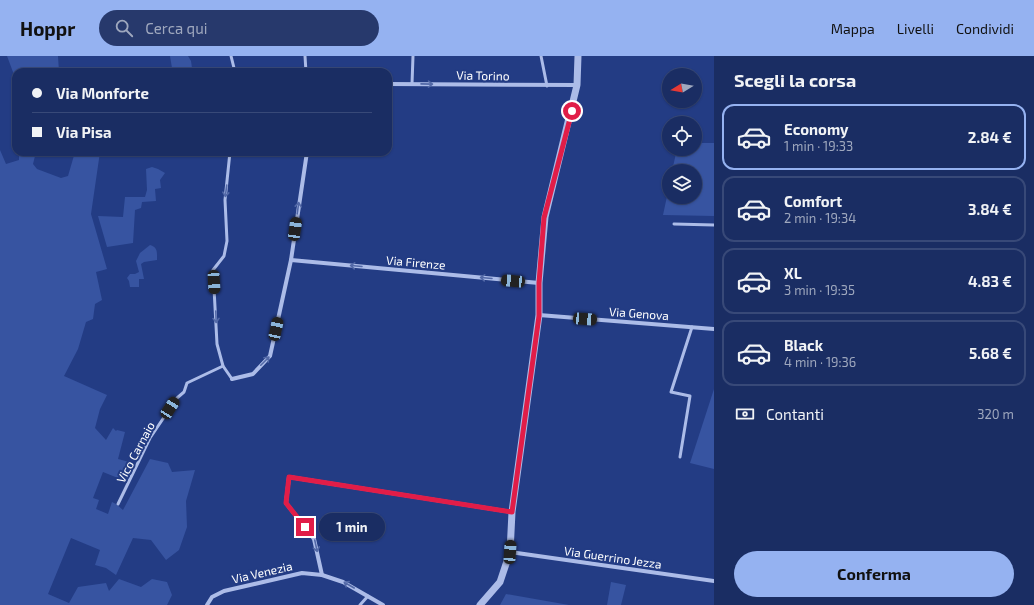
<!DOCTYPE html>
<html lang="it">
<meta charset="utf-8">
<style>
:root{--surface:#1a2d63;--page:#27396c;--text:#f1f3f6;--muted:#9fa8be;--line:#384978;--accent:#95b2f1}
body{margin:0;font-family:"Exo 2",sans-serif;background:var(--page);color:var(--text);height:100vh;display:flex;flex-direction:column;font-size:15px;white-space:nowrap}
*{box-sizing:border-box;margin:0}
p{font-size:13px;color:var(--muted)}
.icon{flex:none;width:22px;height:22px;fill:none;stroke:currentColor;stroke-width:2;stroke-linecap:round;stroke-linejoin:round}
.map{position:relative;flex:1;overflow:hidden}
.details{display:flex;flex-direction:column;background:var(--surface);width:320px}
.details>*{flex:none}
.top-card{position:absolute;left:12px;top:12px;width:380px;height:88px;border-radius:12px;box-shadow:0 1px 3px #0004,0 0 0 1px var(--line);display:grid;align-content:center;height:88px;padding:0 20px;background:var(--surface)}
.needle{width:26px;rotate:259deg}
.buttons{position:absolute;left:662px;top:12px;display:grid;gap:8px}
.buttons a{display:grid;place-items:center;width:40px;height:40px;border-radius:50%;background:var(--surface);box-shadow:0 1px 3px #0004,0 0 0 1px var(--line);font-size:20px}
.end{position:absolute;width:18px;height:18px;margin:-9px;border:5px solid #e11d48;background:#fff;box-shadow:0 0 0 2px #fff}
.from{border-radius:50%}
.bubble{position:absolute;height:28px;border-radius:14px;background:var(--surface);box-shadow:0 1px 3px #0004,0 0 0 1px var(--line);font-size:13px;font-weight:700;line-height:28px;text-align:center}
.car{position:absolute;width:12px;height:24px;margin:-12px -6px;border-radius:5px;box-shadow:0 0 3px 1px #0007;background:linear-gradient(#222 24%,#8ab4d8 0 40%,#222 0 76%,#8ab4d8 0 86%,#222 0)}
.top-card b{display:flex;align-items:center;gap:14px;height:38px;font-size:15px}
.top-card b+b{border-top:1px solid var(--line)}
.top-card i{width:10px;height:10px;background:var(--text)}
ul{padding:0;list-style:none}
li{display:flex;align-items:center;gap:12px;height:66px;margin:0 8px 6px;padding:0 12px;border:2px solid var(--line);border-radius:12px}
li div{flex:1}
li b{display:block;font-size:15px}
li em{font-style:normal;font-weight:700}
li.selected{border-color:var(--accent)}
li>.icon{width:36px;height:36px;stroke-width:1.5}
h2{padding:0 20px;font-size:18px;line-height:48px}
.pay{display:flex;align-items:center;gap:10px;height:44px;padding:0 20px;font-size:15px}
.pay p{margin-inline-start:auto}
.button{display:flex;gap:8px;margin-top:auto;padding:8px 20px}
.button a{flex:1;height:46px;border-radius:24px;background:var(--accent);color:#111;font-size:16px;font-weight:700;line-height:46px;text-align:center}
header{display:flex;align-items:center;gap:24px;box-sizing:border-box;height:56px;padding:0 20px;background:var(--accent);color:#111}
header strong{font-size:19px}
nav{display:flex;gap:22px;margin-inline-start:auto;font-size:14px}
.search{width:280px;height:36px;background:var(--page);display:flex;align-items:center;gap:10px;box-sizing:border-box;padding:0 14px;border-radius:22px;color:var(--muted);font-size:15px}
main{display:flex;flex:1;min-height:0}
.map>svg:first-child{display:block}
</style>
<header>
<strong>Hoppr</strong>
<div class="search"><svg class="icon" aria-label="search" viewBox="0 0 24 24"><circle cx="10" cy="10" r="6"/><path d="M15 15l6 6"/></svg>Cerca qui</div>
<nav><a>Mappa</a><a>Livelli</a><a>Condividi</a></nav>
</header>
<main>
<div class="map">
<svg width="714" height="549" viewBox="0 0 714 549">
<rect width="100%" height="100%" fill="#233c84"/>
<g fill="#3754a1">
<path d="M7,0h51l1,16h-43v8z"/>
<path d="M170,0h18l3,5 1,7h-20z"/>
<path d="M695,87h19v73l-51,-1 6,-28v10h26v-26h-23l5,-22h18z"/>
<path d="M0,94l6,14 13,-4v-8h21l-5,4 -2,8 4,5 24,9 7,-2 7,-24h25l-9,62 16,55 -11,3 6,28 -7,4 -2,15 -7,3 -8,27 -14,27 43,19 -7,14 -5,19 11,12 7,-12 3,3 1,-1 8,2 -7,27 15,4 -7,14 -3,3 -20,-8 -10,26 6,2 -3,9 12,5 4,-12 4,2 7,6 27,-51 18,4 4,9 23,-2 -9,31 1,26 -8,23 -13,10 -15,-20 -18,-2 -17,37 -10,-7 -11,-3 5,-15 -29,-12 -23,56 21,9 9,-16 28,-4 3,8 10,-12 22,8 11,-8 15,3 5,13 -5,10h-167z"/>
<path d="M152,111l6,2 7,4 -5,7 1,8 -6,1 1,12 -14,1 -1,6 -6,2 -2,33 -26,4 -9,-31 25,1 2,-20h20l2,-7 -1,-21z"/>
<path d="M150,189c8,2 7,8 7,15l-13,2 -3,2 3,15h-5v8h-9l-1,-6 -2,-3 3,-4h5l4,-2 -3,-11 4,-8z"/>
<path d="M714,333v80l-24,-6z"/>
<path d="M611,526l15,3 -5,20h-14z"/>
<path d="M506,538l63,11h-69z"/>
</g>
<g fill="none" stroke-linecap="round" stroke-linejoin="round">
<g stroke="#acbce8" stroke-width="3">
<path d="M231,0l4,16"/>
<path d="M305,0l1,16"/>
<path d="M541,0l6,30"/>
<path d="M412,28l1,-28"/>
<path d="M230,96l-5,48 2,41 -3,15 -11,14 4,74 6,22 9,13"/>
<path d="M674,168l40,1"/>
<path d="M680,401l10,-61 -19,-4 21,-65"/>
<path d="M118,448l32,-66 27,-40 7,-6 3,-9 36,-17"/>
<path d="M360,549l8,-9"/>
</g>
<g stroke="#acbce8" stroke-width="4">
<path d="M388,28l189,1"/>
<path d="M291,204l248,23"/>
<path d="M539,259l175,14"/>
<path d="M232,323l21,-5 17,-18 21,-96 16,-108"/>
<path d="M510,496l204,29"/>
<path d="M322,519l-8,-36 -28,-36 3,-26 223,35"/>
<path d="M207,549l5,-8 12,-6 78,-18 20,2 21,7 40,23"/>
</g>
<path stroke="#acbce8" stroke-width="7" d="M480,549l20,-23 10,-30 2,-40 27,-197v-32l6,-66 32,-132 1,-29"/>
</g>
<defs><path id="oneway-shaft" d="M-6 0H5M1.5-3L5.5 0L1.5 3" fill="none" stroke-width="1.6" stroke-linecap="round" stroke-linejoin="round"/></defs>
<g stroke="#5369a7">
<use href="#oneway-shaft" transform="translate(427 28) rotate(1)"/>
<use href="#oneway-shaft" transform="translate(226 135) rotate(97)"/>
<use href="#oneway-shaft" transform="translate(298 152) rotate(-82)"/>
<use href="#oneway-shaft" transform="translate(356 210) rotate(-175)"/>
<use href="#oneway-shaft" transform="translate(486 222) rotate(-175)"/>
<use href="#oneway-shaft" transform="translate(216 261) rotate(88)"/>
<use href="#oneway-shaft" transform="translate(265 305) rotate(-45)"/>
<use href="#oneway-shaft" transform="translate(316 490) rotate(78)"/>
<use href="#oneway-shaft" transform="translate(349 529) rotate(-150)"/>
</g>
<g fill="none" stroke-linecap="round" stroke-linejoin="round">
<path stroke="#e11d48" stroke-width="5" d="M305,471l-19,-24 3,-26 223,35 27,-196v-33l5,-65 28,-107"/>
</g>
<g text-anchor="middle" dominant-baseline="central" stroke-width="4" stroke-linejoin="round" paint-order="stroke">
<g font-size="12" fill="#fff" stroke="#233c84">
<text transform="translate(483 19) rotate(1)">Via Torino</text>
<text transform="translate(416 206) rotate(5)">Via Firenze</text>
<text transform="translate(639 257) rotate(4)">Via Genova</text>
<text transform="translate(135 396) rotate(-62)">Vico Carnaio</text>
<text transform="translate(613 501) rotate(8)">Via Guerrino Jezza</text>
<text transform="translate(262 516) rotate(-13)">Via Venezia</text>
</g>
</g>
</svg>
<div class="buttons">
<a><svg class="needle" viewBox="-14 -14 28 28"><path d="M0-13l5 13h-10z" fill="#e53935"/><path d="M0 13l5-13h-10z" fill="#9fa8be"/></svg></a>
<a><svg class="icon" aria-label="locate" viewBox="0 0 24 24"><circle cx="12" cy="12" r="6"/><path d="M12 2v4M12 18v4M2 12h4M18 12h4"/></svg></a>
<a><svg class="icon" aria-label="layers" viewBox="0 0 24 24"><path d="M12 4l9 5-9 5-9-5zM3 14l9 5 9-5"/></svg></a>
</div>
<i class="end from" style="left:572px;top:55px"></i>
<i class="end" style="left:305px;top:471px"></i>
<div class="bubble" style="left:319px;top:457px;width:66px">1 min</div>
<i class="car" style="left:295px;top:173px;rotate:8deg"></i>
<i class="car" style="left:513px;top:225px;rotate:275deg"></i>
<i class="car" style="left:214px;top:226px;rotate:177deg"></i>
<i class="car" style="left:585px;top:263px;rotate:94deg"></i>
<i class="car" style="left:276px;top:273px;rotate:12deg"></i>
<i class="car" style="left:170px;top:352px;rotate:33deg"></i>
<i class="car" style="left:510px;top:496px;rotate:4deg"></i>
<div class="top-card">
<b><i class="from"></i>Via Monforte</b>
<b><i></i>Via Pisa</b>
</div>
</div>
<section class="details">
<h2>Scegli la corsa</h2>
<ul>
<li class="selected"><svg class="icon" aria-label="car" viewBox="0 0 24 24"><path d="M5 17H2v-5l4-1 3-4h7l3 4 3 1v5h-3M9 17h6M6 11h13"/><circle cx="7" cy="17" r="2"/><circle cx="17" cy="17" r="2"/></svg><div><b>Economy</b><p>1 min · 19:33</p></div><em>2.84 €</em></li>
<li><svg class="icon" aria-label="car" viewBox="0 0 24 24"><path d="M5 17H2v-5l4-1 3-4h7l3 4 3 1v5h-3M9 17h6M6 11h13"/><circle cx="7" cy="17" r="2"/><circle cx="17" cy="17" r="2"/></svg><div><b>Comfort</b><p>2 min · 19:34</p></div><em>3.84 €</em></li>
<li><svg class="icon" aria-label="car" viewBox="0 0 24 24"><path d="M5 17H2v-5l4-1 3-4h7l3 4 3 1v5h-3M9 17h6M6 11h13"/><circle cx="7" cy="17" r="2"/><circle cx="17" cy="17" r="2"/></svg><div><b>XL</b><p>3 min · 19:35</p></div><em>4.83 €</em></li>
<li><svg class="icon" aria-label="car" viewBox="0 0 24 24"><path d="M5 17H2v-5l4-1 3-4h7l3 4 3 1v5h-3M9 17h6M6 11h13"/><circle cx="7" cy="17" r="2"/><circle cx="17" cy="17" r="2"/></svg><div><b>Black</b><p>4 min · 19:36</p></div><em>5.68 €</em></li>
</ul>
<div class="pay"><svg class="icon" aria-label="cash" viewBox="0 0 24 24"><path d="M3 7h18v10H3z"/><circle cx="12" cy="12" r="2"/></svg>Contanti<p>320 m</p></div>
<div class="button"><a>Conferma</a></div>
</section>
</main>
